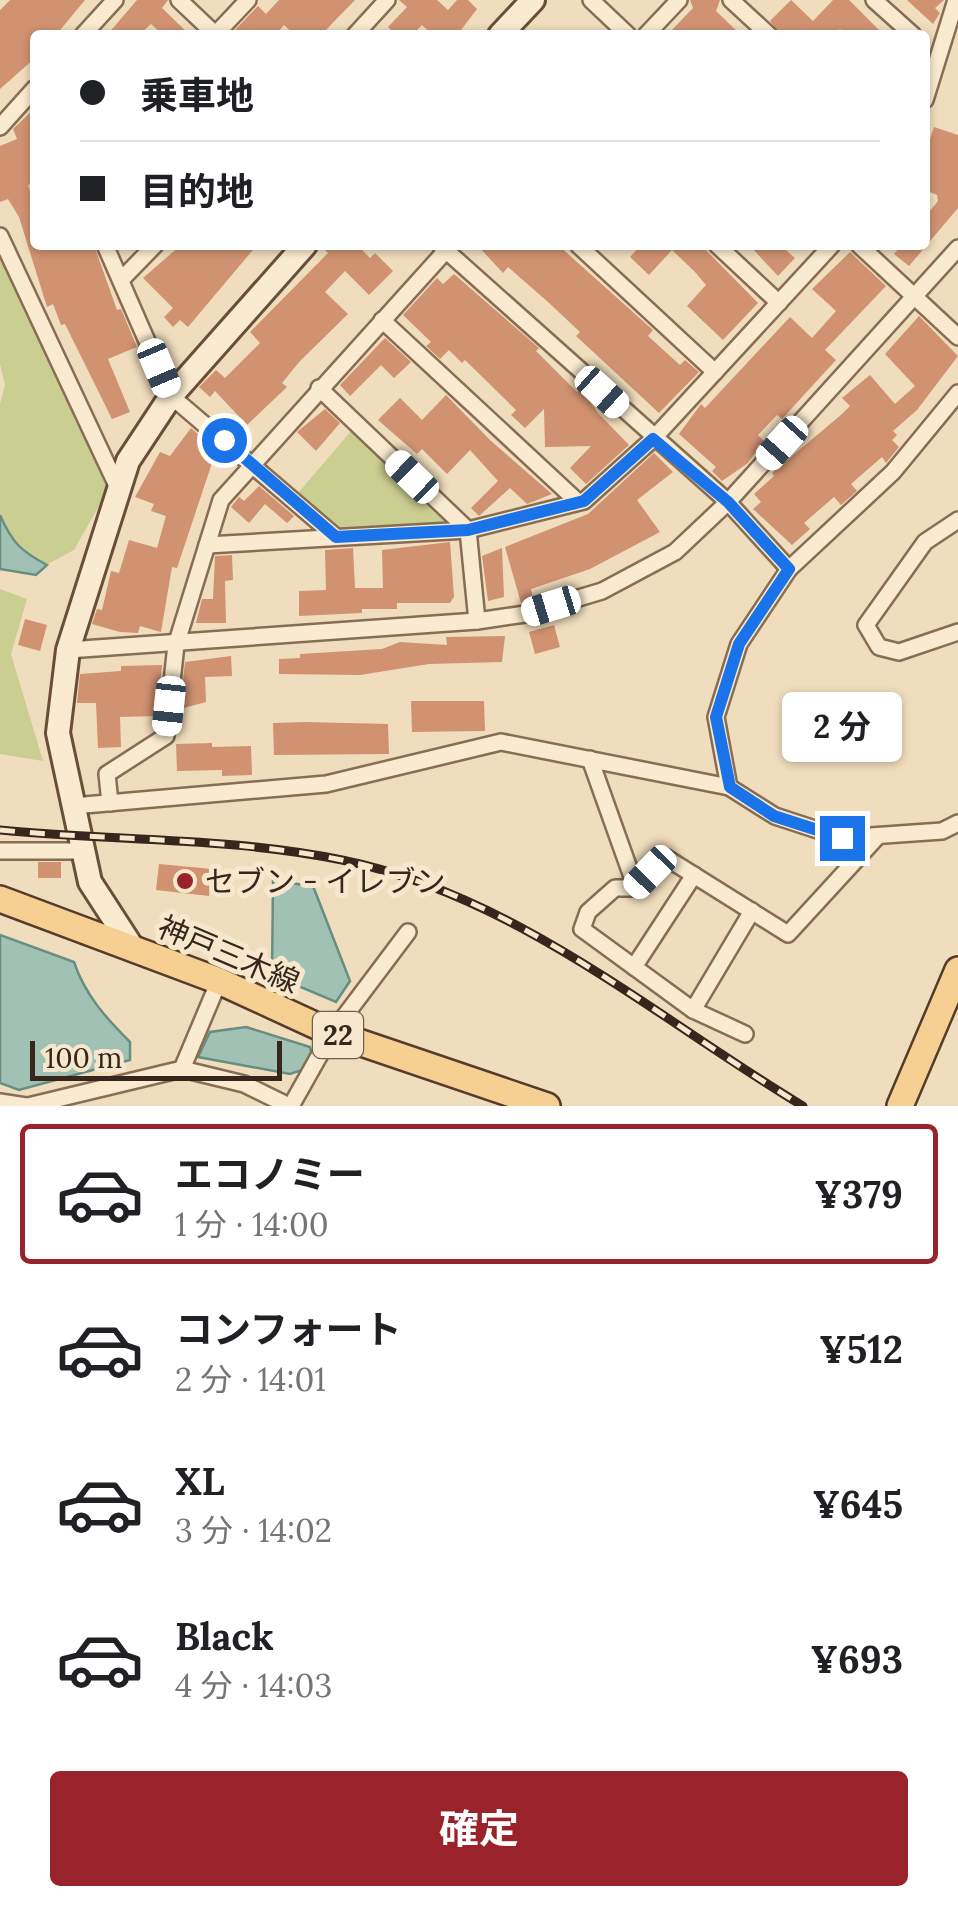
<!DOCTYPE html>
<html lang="ja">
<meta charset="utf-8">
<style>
:root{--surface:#fff;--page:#f6f6f6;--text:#202124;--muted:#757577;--line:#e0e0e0;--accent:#9a232b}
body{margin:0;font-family:Lora,"Noto Sans JP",serif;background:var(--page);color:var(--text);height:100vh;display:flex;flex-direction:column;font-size:38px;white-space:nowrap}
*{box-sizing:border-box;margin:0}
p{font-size:32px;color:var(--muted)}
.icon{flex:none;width:55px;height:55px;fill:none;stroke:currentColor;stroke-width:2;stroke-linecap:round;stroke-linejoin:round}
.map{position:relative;height:1106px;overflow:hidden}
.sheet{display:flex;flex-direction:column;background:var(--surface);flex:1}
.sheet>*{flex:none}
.banner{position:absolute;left:30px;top:30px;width:900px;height:220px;border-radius:10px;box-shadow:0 2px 8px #0004;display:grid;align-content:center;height:220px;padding:0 50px;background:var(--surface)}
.scale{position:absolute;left:30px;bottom:25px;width:252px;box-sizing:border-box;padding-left:10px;border:5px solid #37261b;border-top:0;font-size:28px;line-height:35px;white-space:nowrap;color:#37261b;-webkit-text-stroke:8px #f7e8cd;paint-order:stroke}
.end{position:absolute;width:45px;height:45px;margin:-22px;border:12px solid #1a73e8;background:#fff;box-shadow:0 0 0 5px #fff}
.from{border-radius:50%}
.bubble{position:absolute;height:70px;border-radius:10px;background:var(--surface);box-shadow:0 2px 8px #0004;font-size:32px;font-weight:700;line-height:70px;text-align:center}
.car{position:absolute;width:30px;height:60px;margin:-30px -15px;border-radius:12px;box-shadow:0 0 8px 2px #0007;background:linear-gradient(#fff 24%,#345 0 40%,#fff 0 76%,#345 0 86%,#fff 0)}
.banner b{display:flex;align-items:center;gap:35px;height:95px;font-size:38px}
.banner b+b{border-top:2px solid var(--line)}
.banner i{width:25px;height:25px;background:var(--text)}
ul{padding:18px 0 0;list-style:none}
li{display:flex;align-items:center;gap:30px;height:140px;margin:0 20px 15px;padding:0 30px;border:5px solid transparent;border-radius:10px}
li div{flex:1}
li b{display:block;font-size:38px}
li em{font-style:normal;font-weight:700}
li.current{border-color:var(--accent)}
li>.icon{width:90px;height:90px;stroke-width:1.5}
.primary-button{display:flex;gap:20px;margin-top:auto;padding:20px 50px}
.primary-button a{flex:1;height:115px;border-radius:10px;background:var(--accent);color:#fff;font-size:40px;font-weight:700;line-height:115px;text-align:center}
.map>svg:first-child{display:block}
</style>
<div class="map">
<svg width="958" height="1106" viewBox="0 0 958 1106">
<rect width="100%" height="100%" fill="#f0ddbd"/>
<g fill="#cbce91">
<path d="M0,257l108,233 -34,60 -26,14 -23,-10 -11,-11 -14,-30v-109l5,-19 -5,-21z"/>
<path d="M357,424l111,106 -132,7 -43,-38z"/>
<path d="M0,589l27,10 -16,55 32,107 -43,-7z"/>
</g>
<g fill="#a1c1b5" stroke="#688e82" stroke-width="2.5">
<path d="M0,515c12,28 21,36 47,50l-11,10 -36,-6z"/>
<path d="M273,881l40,5 37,95 -14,21 -64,-27z"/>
<path d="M0,935l74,27c11,33 32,56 56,80v18l-111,30 -19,-7z"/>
<path d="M246,1027l64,20 2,9 -7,13 -15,5 -92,-17 12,-25z"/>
</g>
<g fill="#d09271">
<path d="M10,0h75l-29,35h-21v23l-35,31v-79z"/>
<path d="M137,0h31l-6,8 28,27h-27l-12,-11 -12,11h-32z"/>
<path d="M279,0h76l-34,35h-26l-11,-10 -9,10 -41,-4 24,-25 8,8z"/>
<path d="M399,0h38l11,10 9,-10h11l9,9 -20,26h-24l-11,-10 -10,10h-16l-8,-8 19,-20z"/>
<path d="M690,0h30l-4,11 25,24h-74l26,-27z"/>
<path d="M791,0l22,21 20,-21h16l35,35h-37l-7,-6 -6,6h-54l-10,-14z"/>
<path d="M907,0h37l-9,8 5,5 -7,11z"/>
<path d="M35,108v74l-7,3 7,21v39h59l23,65 4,-1 16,38 -29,12 22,53 -18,7 -47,-95 -4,1 -8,-21 -6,3 -28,-90 -11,-18 -8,3v-56l17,-7 -4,-10z"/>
<path d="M934,127l24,8v73l-49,58 -15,-12 8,-9h23v-28l13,-16 -1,-6 -12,-5v-35z"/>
<path d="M181,245h76l-69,82 -8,-7 -7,7 -9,-10 9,-9 -30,-30z"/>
<path d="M320,245h37l13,13 5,-5 18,18 -24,24 -24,-24 -20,21 23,22 -48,47 -18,22 5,4 -40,38 -32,-34 -5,6 -11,-10 17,-17 9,8 35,-35 -10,-11 78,-79z"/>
<path d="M477,245h81l95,85 -5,6 32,29 5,-5 14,12 -40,41 -83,-77 4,-4 -32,-30 -40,-35 -5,6z"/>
<path d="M641,245h60l57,58 -35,37 -36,-34 19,-21 -11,-13 -23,-22 -23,25 -19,-18z"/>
<path d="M749,245h31l15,13 -17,18z"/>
<path d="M850,252l36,34 -61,64 11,10 -54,59 -5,-4 -19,20 6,6 -16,22 -26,18 -10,-10 4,-4 -37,-33 22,-30 4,4 85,-91 22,21 24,-27 -24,-22z"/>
<path d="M454,274l85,74 -3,3 41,41 5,-5 10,8 -4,4 10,14 31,32 -43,39 -16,-16 21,-22 -46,1 -1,-38 -19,19 -14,-13 5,-5 -51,-50 -3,3 -13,-13 -9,9 -14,-13 5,-4 -28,-27 34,-37 6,6z"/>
<path d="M919,316l39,40 -41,54 -24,21 4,4 -5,5 7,7 -13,16 -4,-6 -31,27 6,7 -16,14 -7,-8 -30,26 6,6 -18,16 -39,-36 8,-7 -7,-8 20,-18 -2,-3 70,-59 8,-8 -8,-8 28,-23 25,29 20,-18 -30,-32z"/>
<path d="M385,338l26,24 -17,16 -13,-13 -31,31 -10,-11z"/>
<path d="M446,395l44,45 62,54 -25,10 -17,-16 -31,28 -8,-8 27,-27 -28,-31 -23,24 -25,-25 -5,5 -39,-34 22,-22 22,22z"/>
<path d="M325,409l15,14 -24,28 -19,-19z"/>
<path d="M191,428l38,33 -6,7 -10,-8 -36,108 -5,-1 -11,65 -21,-6 -2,7 -18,-1 -28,-8 5,-15 5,1 9,-39 8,2 10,-33 28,8 9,-32 -15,-5 3,-7 -19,-7 25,-45 10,4z"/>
<path d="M654,453l19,19 -36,28 23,32 -70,37 -59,20 2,11 -12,3 -16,-56 83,-33z"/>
<path d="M259,486l35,30 -7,7 -22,-19 -16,19 -18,-16 8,-10 5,4z"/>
<path d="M450,542l4,55 -4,6h-53v6h-35v4l-63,3v-25l27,-1 -1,-40 28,-2 2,40h28l-1,-38z"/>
<path d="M502,548l2,49 -16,4 -6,-45z"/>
<path d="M232,555l1,25 -8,1 1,42h-30l6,-24h11l2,-43z"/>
<path d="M25,619l22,6 -7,26 -22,-6z"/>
<path d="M554,625l6,22 -25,7 -6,-22z"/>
<path d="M505,636l-3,26 -73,2 -69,11 -81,-1v-15l21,-1v-4l82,-5 18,-7 47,3 -1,-8z"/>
<path d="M231,656l1,20 -27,1 1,25 -26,7 5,-47z"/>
<path d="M162,665l-5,51 -37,1 1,30 -23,1 -2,-45h-19l3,-29 41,-3v-5z"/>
<path d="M411,701h73l1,30 -73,1z"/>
<path d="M305,722l83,2 1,30 -115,1 -1,-32z"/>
<path d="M212,743v4l39,-1 1,29 -30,1v-6l-45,1 -1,-27z"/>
<rect x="38" y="862" width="23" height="16"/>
<path d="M159,864l53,5 -3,27 -53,-6z"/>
</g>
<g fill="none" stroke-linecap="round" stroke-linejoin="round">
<g stroke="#886d55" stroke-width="20">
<g id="street">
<path d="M179,0l37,35"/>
<path d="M591,0l37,35"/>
<path d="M731,0l38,35"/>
<path d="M874,0l39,35"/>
<path d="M83,35l32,-35"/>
<path d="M215,35l33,-35"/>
<path d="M355,35l32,-35"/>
<path d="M646,35l33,-35"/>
<path d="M925,100l31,-100"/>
<path d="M0,127l35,-39"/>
<path d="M0,236l119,254"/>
<path d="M105,245l66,151 165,141"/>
<path d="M578,245l137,127"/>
<path d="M717,245l62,58"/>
<path d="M859,245l99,92"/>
<path d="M441,246l287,256 61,67"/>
<path d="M121,280l34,-35"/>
<path d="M382,320l196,182"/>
<path d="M319,388l149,142 9,91"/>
<path d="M958,520l-33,22 -59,83 13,22 20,5 59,-20"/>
<path d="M207,545l261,-15 116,-29 69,-62 179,-194"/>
<path d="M68,650l409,-29 48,-7 77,-23 73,-39 53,-50 230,-254"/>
<path d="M590,759l46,129"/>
<path d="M729,787l-13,-70 23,-73 50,-75 104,-97 65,-79"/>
<path d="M110,803l-3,-29 59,-38 10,-91 45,-145 230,-255"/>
<path d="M73,806l253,-22 175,-42 228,45 46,29 67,22 100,-7 16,-8"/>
<path d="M0,851h83"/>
<path d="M634,967l60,-92"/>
<path d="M693,1010l59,-99"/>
<path d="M745,1034l-52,-24 -111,-81 6,-17 27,-24h21l29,-31 123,77 90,-98"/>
<path d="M182,1069l62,15 45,22"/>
<path d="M0,1102l26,4"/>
<path d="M28,1106l154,-37 37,-88"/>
<path d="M291,1106l41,-73 76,-101"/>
</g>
</g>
<g stroke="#6a4e39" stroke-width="28">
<g id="secondary">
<path d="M500,35l33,-35"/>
<path d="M134,950l-44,-68 -32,-149 10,-83 60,-189 43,-65 134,-151"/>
</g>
</g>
<g stroke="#553b2a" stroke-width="30">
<g id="primary">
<path d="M0,899l219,82 113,52 215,73"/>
<path d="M900,1106l58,-136"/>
</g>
</g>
<use href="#street" stroke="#faebd0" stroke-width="15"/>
<use href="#secondary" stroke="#faebd0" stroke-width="22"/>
<use href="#primary" stroke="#f6d092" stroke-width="25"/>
<g stroke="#37261b" stroke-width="9">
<path id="rail" d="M0,830c113,11 229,7 342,30 173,35 313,157 461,246"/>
</g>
<use href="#rail" stroke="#f7e8cd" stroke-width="5" stroke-dasharray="15" stroke-linecap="butt"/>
</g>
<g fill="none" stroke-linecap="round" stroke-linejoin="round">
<path stroke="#1a73e8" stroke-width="12" d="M224,440l112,97 132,-7 116,-29 69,-62 75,63 61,67 -50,75 -23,73 14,70 44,29 68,22"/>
</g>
<circle fill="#9a232b" stroke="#f7e8cd" stroke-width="4" cx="185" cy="881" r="10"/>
<g text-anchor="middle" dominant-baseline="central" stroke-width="10" stroke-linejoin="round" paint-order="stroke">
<rect fill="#f7e8cd" stroke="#716050" stroke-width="2.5" x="313" y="1012" width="50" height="46" rx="8"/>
<g font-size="28" font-weight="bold" fill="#37261b">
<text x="338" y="1035">22</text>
</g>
<g font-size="30" fill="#37261b" stroke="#f7e8cd" text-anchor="start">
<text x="205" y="881">セブン - イレブン</text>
</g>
<g font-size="30" fill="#37261b" stroke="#f7e8cd">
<text transform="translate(229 954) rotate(23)">神戸三木線</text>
</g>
</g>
</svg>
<div class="scale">100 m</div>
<i class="end from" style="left:224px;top:440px"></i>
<i class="end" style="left:842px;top:838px"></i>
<div class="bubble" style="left:782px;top:692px;width:120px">2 分</div>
<i class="car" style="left:159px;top:368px;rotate:157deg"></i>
<i class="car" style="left:602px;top:392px;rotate:132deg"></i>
<i class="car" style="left:782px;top:443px;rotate:222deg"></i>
<i class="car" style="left:412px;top:477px;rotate:314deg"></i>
<i class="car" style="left:551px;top:606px;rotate:253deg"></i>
<i class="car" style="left:169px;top:706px;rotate:186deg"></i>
<i class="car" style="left:650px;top:872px;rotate:224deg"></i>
<div class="banner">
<b><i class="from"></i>乗車地</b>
<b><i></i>目的地</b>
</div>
</div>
<section class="sheet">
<ul>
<li class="current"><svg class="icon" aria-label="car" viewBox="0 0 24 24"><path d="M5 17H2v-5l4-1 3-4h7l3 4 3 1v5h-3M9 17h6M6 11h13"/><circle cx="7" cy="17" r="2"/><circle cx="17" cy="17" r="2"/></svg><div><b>エコノミー</b><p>1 分 · 14:00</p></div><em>¥379</em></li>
<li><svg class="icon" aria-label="car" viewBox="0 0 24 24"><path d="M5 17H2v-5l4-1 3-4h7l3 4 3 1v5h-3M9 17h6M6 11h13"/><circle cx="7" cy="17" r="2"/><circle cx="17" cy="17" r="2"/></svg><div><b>コンフォート</b><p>2 分 · 14:01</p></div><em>¥512</em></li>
<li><svg class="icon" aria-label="car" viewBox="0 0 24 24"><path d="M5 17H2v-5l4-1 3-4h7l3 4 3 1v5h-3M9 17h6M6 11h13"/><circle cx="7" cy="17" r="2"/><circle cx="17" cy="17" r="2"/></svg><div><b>XL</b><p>3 分 · 14:02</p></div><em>¥645</em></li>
<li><svg class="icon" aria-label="car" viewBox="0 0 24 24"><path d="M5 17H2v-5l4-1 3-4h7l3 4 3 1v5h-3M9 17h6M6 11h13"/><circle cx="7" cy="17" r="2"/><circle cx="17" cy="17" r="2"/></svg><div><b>Black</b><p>4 分 · 14:03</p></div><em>¥693</em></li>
</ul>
<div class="primary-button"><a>確定</a></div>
</section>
